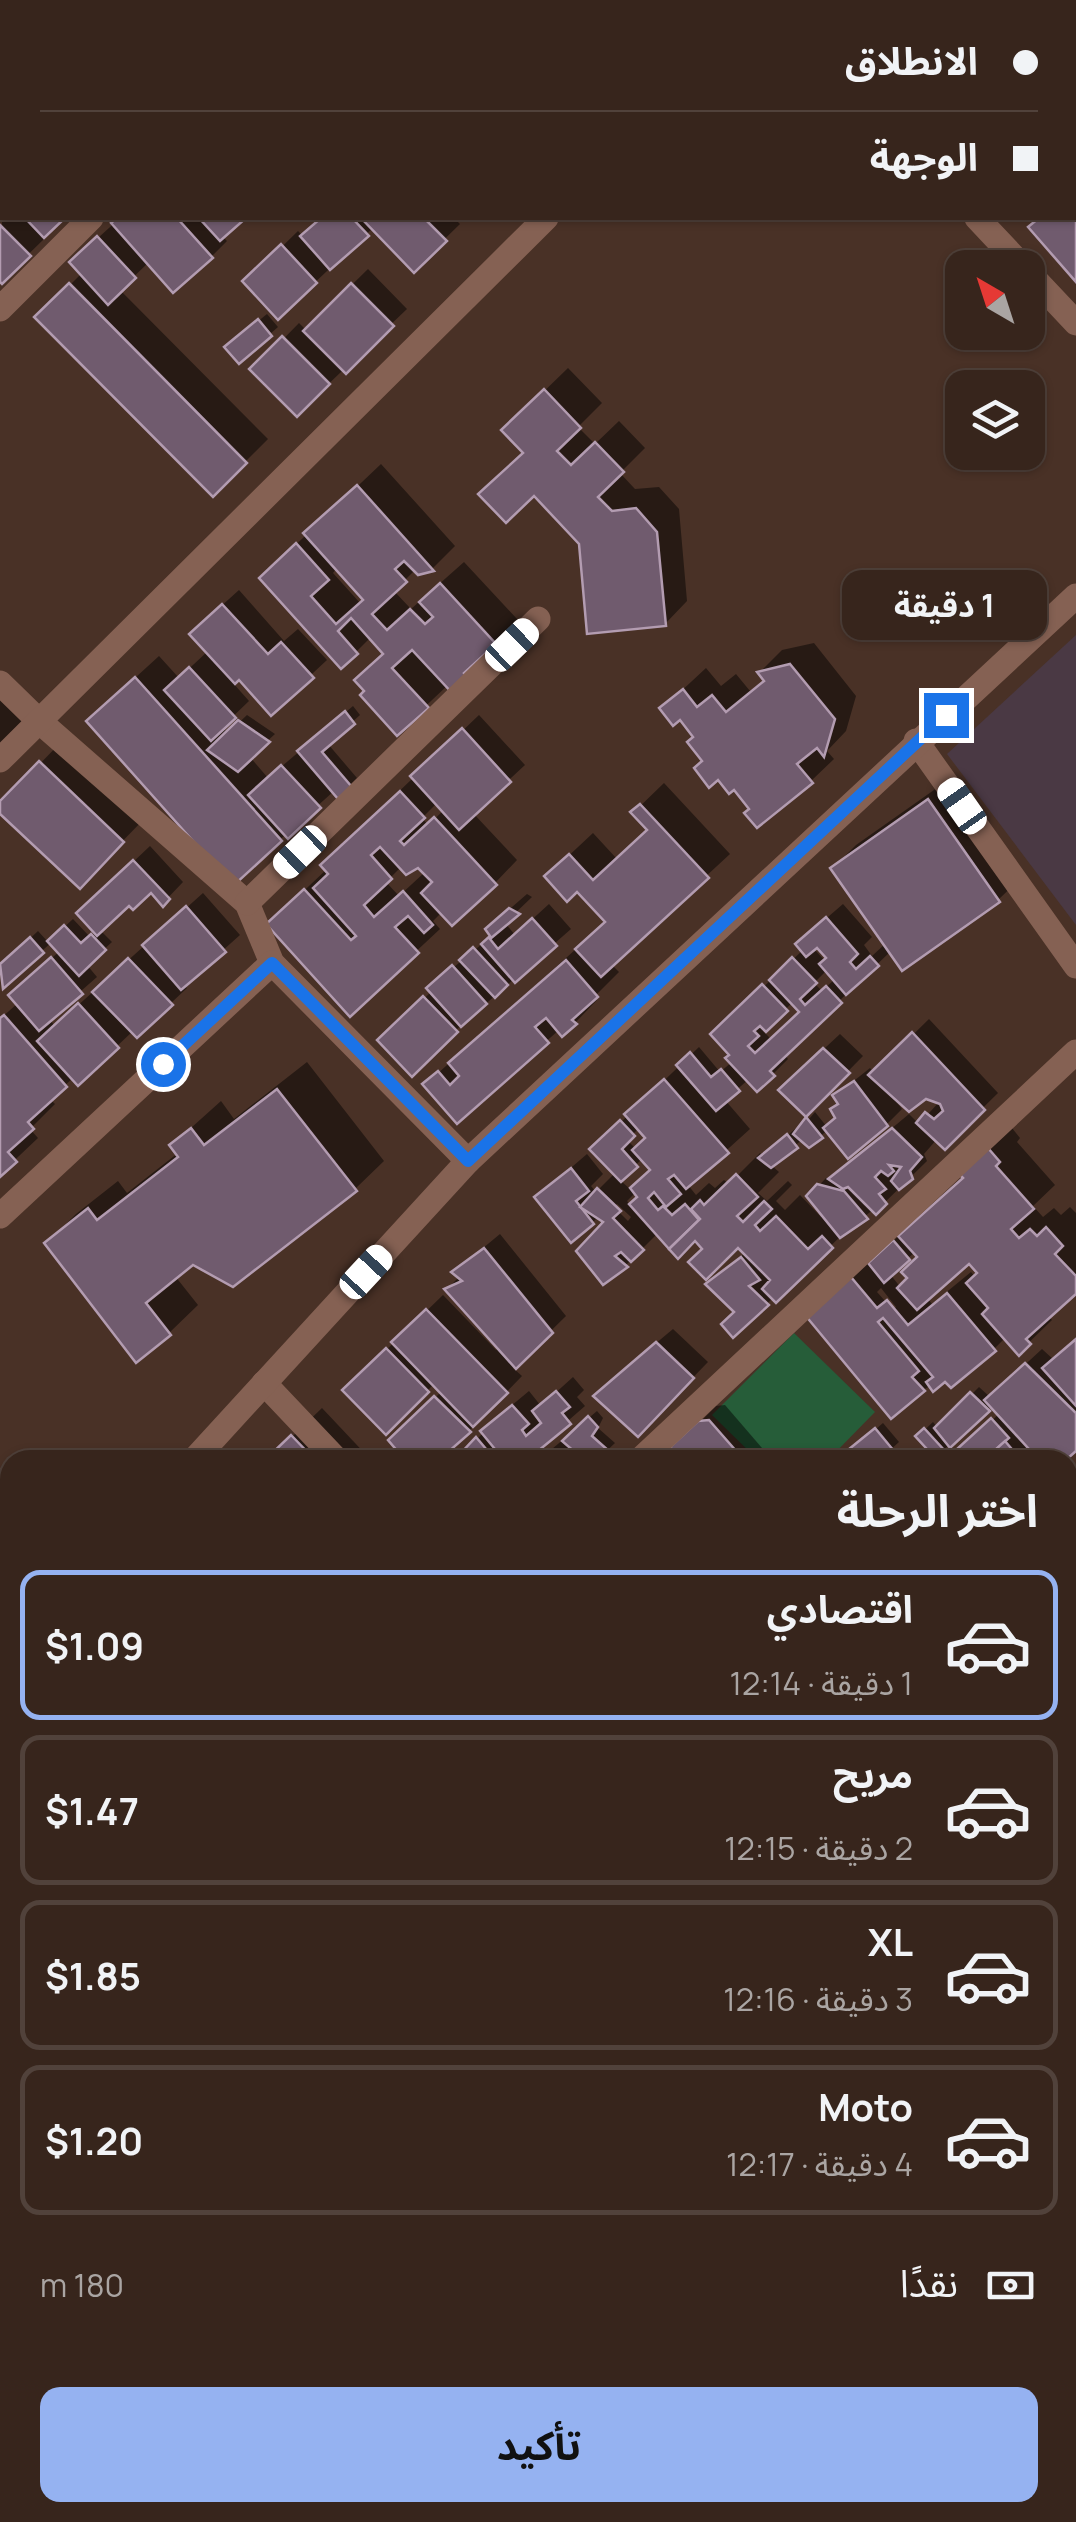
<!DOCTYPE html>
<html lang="ar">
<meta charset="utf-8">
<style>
:root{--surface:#37251c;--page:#3e2d25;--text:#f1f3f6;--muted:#aaa5a3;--line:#51423b;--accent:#95b2f1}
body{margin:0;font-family:Manrope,"Noto Sans Arabic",sans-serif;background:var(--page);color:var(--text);direction:rtl;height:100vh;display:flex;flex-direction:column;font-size:38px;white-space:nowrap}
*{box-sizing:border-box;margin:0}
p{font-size:32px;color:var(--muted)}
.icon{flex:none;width:55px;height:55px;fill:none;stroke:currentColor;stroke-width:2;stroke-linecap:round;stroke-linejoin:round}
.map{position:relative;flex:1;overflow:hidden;direction:ltr}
.drawer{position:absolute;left:0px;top:1450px;width:1078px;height:1072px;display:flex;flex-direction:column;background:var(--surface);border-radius:30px 30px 0 0;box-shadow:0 2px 8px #0004,0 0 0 2px var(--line);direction:rtl}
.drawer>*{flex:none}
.top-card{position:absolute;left:0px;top:0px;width:1078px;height:220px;box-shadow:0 2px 8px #0004,0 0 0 2px var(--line);direction:rtl;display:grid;align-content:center;height:220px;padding:0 40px;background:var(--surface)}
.needle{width:65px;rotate:321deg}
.controls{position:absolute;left:945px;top:250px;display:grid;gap:20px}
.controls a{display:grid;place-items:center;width:100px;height:100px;border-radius:20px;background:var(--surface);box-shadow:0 2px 8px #0004,0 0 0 2px var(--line);font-size:50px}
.end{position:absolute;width:45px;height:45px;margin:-22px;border:12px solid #1a73e8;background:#fff;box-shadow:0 0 0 5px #fff}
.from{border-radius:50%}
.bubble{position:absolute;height:70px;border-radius:20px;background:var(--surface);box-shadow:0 2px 8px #0004,0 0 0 2px var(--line);font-size:32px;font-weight:700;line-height:70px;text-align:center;direction:rtl}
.car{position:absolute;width:30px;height:60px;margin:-30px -15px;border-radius:12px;box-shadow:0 0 8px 2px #0007;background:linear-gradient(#fff 24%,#345 0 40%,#fff 0 76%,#345 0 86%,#fff 0)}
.top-card b{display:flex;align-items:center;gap:35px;height:95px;font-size:38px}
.top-card b+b{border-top:2px solid var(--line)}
.top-card i{width:25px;height:25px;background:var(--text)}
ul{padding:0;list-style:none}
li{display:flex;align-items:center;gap:30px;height:150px;margin:0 20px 15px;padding:0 20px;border:5px solid var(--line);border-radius:20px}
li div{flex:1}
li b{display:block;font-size:38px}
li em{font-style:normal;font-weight:700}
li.current{border-color:var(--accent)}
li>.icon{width:90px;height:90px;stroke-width:1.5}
h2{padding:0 40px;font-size:45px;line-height:120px}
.pay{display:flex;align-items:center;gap:25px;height:110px;padding:0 40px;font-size:38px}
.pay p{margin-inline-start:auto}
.cta{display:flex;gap:20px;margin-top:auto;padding:20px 40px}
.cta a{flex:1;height:115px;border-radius:20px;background:var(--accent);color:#111;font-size:40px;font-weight:700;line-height:115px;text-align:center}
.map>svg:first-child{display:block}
</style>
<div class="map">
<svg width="1076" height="2522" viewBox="0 0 1076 2522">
<rect width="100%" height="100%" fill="#493126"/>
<path fill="#4a3944" d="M1076,635v290l-129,-171z"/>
<g fill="#265d39">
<path d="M794,1333l81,79 -47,48h-70l-46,-45z"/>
<path d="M10,2082v228l-10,-11v-208z"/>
</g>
<g fill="#0007" fill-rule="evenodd">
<path d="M1,0h74l2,2h-75v8z"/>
<path d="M831,0h131l2,2h-130z"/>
<path d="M1014,0h62v9l-1,-7h-63z"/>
<path d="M2,34v47l-2,2v-47z"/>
<path d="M2,210v8h59l-20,19 3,2 -42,41z"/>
<path d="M120,218h122l-20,18 5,5 -16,16 -62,5 -29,28 148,149 -55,55 -175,-177 44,-44 6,-26z"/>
<path d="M323,218h131l6,6 -46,45 -40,-42 -96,90 -32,-35 52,-51 6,6z"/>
<path d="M368,269l39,40 -110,105 -44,-44 46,-47 7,7z"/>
<path d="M267,314l11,13 -39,34 -4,-21z"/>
<path d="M568,368l34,35 -24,24 17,17 24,-23 26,27 -25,25 15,16 24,-2 20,22 8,92 -22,23 -83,-81 -57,-91 -21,-22z"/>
<path d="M381,464l74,82 -22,22 -14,5 -3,-4 -22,22 17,18 53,-47 53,57 -31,31 -32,42 -6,-7 -51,48 -12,-80 -14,-16 -29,29 -57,-111zM337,568l28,31 -5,4 -27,-30z"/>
<path d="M239,590l45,51 14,-12 29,31 -56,52 -31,-35 -7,6 16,18 -27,26 6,6 19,-18 28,19 -25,23 18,21 85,-72 7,9 -32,29 29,34 -19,18 -4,-5 -101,91 -121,-183 47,-43 20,22 29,-27v-33z"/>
<path d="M814,643l42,53 -10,35 -19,20 7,8 -23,22 -59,27 -18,-21 -29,-26 -9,-25 -16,-19 -17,-9 43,-40 15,18 15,-12 14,17 16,-12 -6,-7 22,-22z"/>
<path d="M0,691l26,26 -26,27z"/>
<path d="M479,715l46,50 -52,48 44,47 -22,23 -53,29 -9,9 7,8 -90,84 -58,-111 35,-33 19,-27zM438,802l6,8 -16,15 -6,-7zM419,865l6,7 -26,24 -13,-14 16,-16z"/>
<path d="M63,740l82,78 -66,68 -79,-76v-5z"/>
<path d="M951,778l70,100 -23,22 -107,51 -107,103 4,5 -15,15 -24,5 -24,21 25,29 -62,56 8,10 13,-12 6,5 9,-8 5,4 31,-31 3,3 32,-27 3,3 17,-20 12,15 11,-10 2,-14 -5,-7 35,-28 4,5 55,-54 69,74 -54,53 -7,-7 -13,15 3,7 -51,50 -2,-2 -28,22 -70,68 -2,-2 -40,38 3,-23 -29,-28 38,-32 -8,-8 -33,5 -10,-11 -37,-5 -32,32 -22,16 2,-59 -7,-6 -7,7 -55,-26 50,-43 16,20 -12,12 5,6 19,-19 -22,-24 106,-102 21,25 12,-10v-7l-19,-21 90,-84 11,-21 29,-25 29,33 -8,8 8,11 14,-13 -53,-75 23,-23zM817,944l15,17 -4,3 -15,-16zM827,970l8,9 -13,12 -8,-8zM793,1002l9,9 -30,29 -9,-9zM925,1097l15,4 -21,23 -10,-10 -78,65 -5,-1 -17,18 15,19 -3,2 -21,-22 -15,15 -9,-9 16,-16 -4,-4 -21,20 -9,-8 21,-21 -8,-7 32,-26 6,6 19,-15 59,-6 15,-15 -7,-9 2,-2zM639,1128l9,10 -12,11 -9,-9zM643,1158l9,11 -21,21 -11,-10zM636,1192l4,5 -9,9 -4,-5zM617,1204l14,13 -3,4 -14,-14z"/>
<path d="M664,783l66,71 -119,110 8,8 -25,25 3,3 -22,23 -16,7 -102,90 -31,-36 181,-163 -30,-33 -30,-12 46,-43 24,26 33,-30 -16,-17z"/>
<path d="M150,846l33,36 -20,21 -12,-13 -22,12 -29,28 12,12 -25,23 10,12 -48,42 6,7 148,-133 37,42 -56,50 3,3 -50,47 -4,-4 -54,51 -5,-5 -24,22 5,5 -25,25 8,9 -38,36v-155l18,-16 9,-24 33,-28 -8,-9 -49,43 -3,-18 38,-36 10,11 25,-23 17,18 7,-6 -2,-33z"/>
<path d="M527,894l5,3 -27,26 10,12 34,-31 22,25 -115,101 -75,10 51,-49 5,-10 56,-46 11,-21z"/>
<path d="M840,1034l23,22 -57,58 -9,-40z"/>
<path d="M307,1062l77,99 -29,28 -162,73 -18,14 23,29 -29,28 -122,-90 29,-29 42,-33 9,12 51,-40 -6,-8 49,-44 13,18z"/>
<path d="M1012,1128l8,10 -3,4 38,43 -22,21 10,11 11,-9 7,7 9,-8 6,6v78l-28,25 4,4 -33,32 -13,-15 -12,12 -71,41 -114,-75 157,-138 -3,-3zM915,1252l5,5 -9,21 -10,10 -11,-14zM969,1260l11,13 -5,4 -4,-5 -39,32 -5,-6zM881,1288l15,19 -3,3 -16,-18z"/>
<path d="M500,1234l66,82 -53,52 9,8 -52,54 -35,30h-26l-17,-20 50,-49 -8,-7 -48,48 -41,-42 98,-95 53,55 3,-3 -52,-58 13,-13 -6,-4z"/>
<path d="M673,1329l35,33 -70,72 -26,-54z"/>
<path d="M1076,1340v108l-13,12h-114l51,-47 -8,-7 -54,49 4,5h-10l4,-3 -18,-21 15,-14 5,6 41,-41 11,10 52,-48 12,11z"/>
<path d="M573,1377l11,13 -7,7 8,9 -62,54h-24l5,-4 -7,-9 -14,13h-31l12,-7 35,-37 30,-25 12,15z"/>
<path d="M725,1405l37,43 -12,12h-87l53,-54z"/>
<path d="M322,1408l49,52h-103z"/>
<path d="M597,1411l6,7 -5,10 17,15 -16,15 2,2h-14l-13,-13 -10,13h-25z"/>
<path d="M883,1423l16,19 -20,18h-28l3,-12z"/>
<path d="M2,1519l8,8v21l-10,10z"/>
<path d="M5,1580l5,4v44l-10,10v-53z"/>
<path d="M1076,1659v101l-8,9v-100z"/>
<path d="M0,1721l10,11v9l-10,9z"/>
<path d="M10,1779v101l-8,8 8,13 -10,10v-124z"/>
<path d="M1068,1791l8,8v41l-8,9z"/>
<path d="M1068,1961l8,1v102h-8z"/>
<path d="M1068,2130l8,1v85l-8,8z"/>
<path d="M10,2341v128l-9,9 -1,-127z"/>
<path d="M696,2512h225v10h-230z"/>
</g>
<g fill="#705b6e" stroke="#b39cb1" stroke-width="2.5">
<path d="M1075,193l1,1v88l-48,-55 11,-9h36z"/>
<path d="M25,218h40l-21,20z"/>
<path d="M117,218h60l36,40 -40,35 -62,-70z"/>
<path d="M199,218h47l-26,23z"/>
<path d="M321,218h31l17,18 -39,34 -30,-34z"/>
<path d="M361,218h63l23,23 -33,32z"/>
<path d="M0,225l31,31 -29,28 -2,-2z"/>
<path d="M97,236l39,42 -28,27 -39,-43z"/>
<path d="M281,244l36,39 -39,37 -36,-39z"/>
<path d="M69,283l178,180 -34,34 -179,-180z"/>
<path d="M351,283l43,43 -48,48 -43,-43z"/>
<path d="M258,319l14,17 -33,28 -15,-17z"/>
<path d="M282,336l48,48 -33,33 -48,-48z"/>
<path d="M544,389l37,39 -24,23 14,14 24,-23 29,30 -26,25 14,14 24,-3 21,24 9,94 -79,8 -8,-90 -45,-48 -28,27 -28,-29 45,-41 -22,-23z"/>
<path d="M357,485l77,86 -16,4 -14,-14 -9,8 12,13 -35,32 15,16 23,-21 15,15 8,-7 -14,-15 21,-19 56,61 -32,29 6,7 -16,15 -42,-45 -20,18 37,40 -32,28 -37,-41 4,-4 -10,-11 29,-26 -32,-36 -13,13 20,23 -17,15 -82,-91 37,-35 33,37 -18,16 25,28 27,-24 -60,-67z"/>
<path d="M222,604l46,50 13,-12 33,36 -43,38 -32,-36 -4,4 -46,-50z"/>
<path d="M790,664l45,55 -11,38 -7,-9 -20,16 16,19 -56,45 -13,-15 5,-4 -15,-19 -5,4 -11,-14 -9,8 -15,-20 8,-7 -15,-19 6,-5 -13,-17 -7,6 -14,-18 24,-19 14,18 15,-12 14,17 38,-31 -7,-9z"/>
<path d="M189,667l47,51 -25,23 -47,-51z"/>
<path d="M135,677l147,164 -49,45 -147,-165z"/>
<path d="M345,711l10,13 -33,28 30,35 -14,12 -41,-48z"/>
<path d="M238,720l32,22 -32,30 -31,-22z"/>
<path d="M462,728l49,54 -52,48 -49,-54z"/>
<path d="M39,761l85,81 -44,47 -80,-75v-13z"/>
<path d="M281,765l40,43 -33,31 -40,-44z"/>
<path d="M400,791l25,27 -25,23 4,4 30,-28 63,68 -45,41 -31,-33 11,-11 -14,-14 -12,7 -26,-28 -9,8 21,24 -28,26 10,12 29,-26 30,34 -9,8 -16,-17 -13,11 24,26 -69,64 -84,-93 38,-35 47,51 5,-4 -43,-48 15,-14 -8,-9z"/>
<path d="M928,799l72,103 -98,69 -72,-103z"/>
<path d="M640,804l69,74 -108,99 -26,-28 30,-27 -28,-30 -10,10 -23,-26 25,-22 24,26 54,-50 -17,-18z"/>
<path d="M133,860l37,39 -7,8 -12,-14 -18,17 -4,-4 -32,30 -21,-23z"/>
<path d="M186,906l40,46 -45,38 -39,-45z"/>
<path d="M509,908l11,6 -30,25 8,10 34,-31 25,28 -42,37 -34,-39 9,-8 -5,-7z"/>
<path d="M826,917l32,37 -8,8 6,7 14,-13 9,10 -33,29 -27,-31 7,-6 -9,-10 -11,9 -11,-13z"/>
<path d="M64,925l17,18 10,-9 15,16 -27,26 -32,-35z"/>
<path d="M30,937l14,16 -41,36 -3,-25z"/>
<path d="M473,947l35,38 -13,13 -36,-38z"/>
<path d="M51,957l32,37 -44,37 -31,-36z"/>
<path d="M792,957l25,26 -17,16 5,6 21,-19 16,17 -72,68 5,5 -18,16 -32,-34 4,-3 -19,-21 52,-50 26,27 -22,21 -6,-6 -6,5 5,5 -11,10 7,7 44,-41 -30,-32z"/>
<path d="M128,958l45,47 -36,33 -45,-46z"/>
<path d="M566,960l32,37 -26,23 5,4 -15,13 -16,-19 -11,9 14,16 -92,81 -35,-40 16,-13 12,14 9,-9 -11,-13z"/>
<path d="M452,965l35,39 -26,23 -35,-39z"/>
<path d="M423,996l35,36 -46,45 -35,-37z"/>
<path d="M78,1003l41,45 -41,38 -41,-45z"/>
<path d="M4,1015l63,72 -39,35 6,7 -26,23 9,10 -17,15v-159z"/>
<path d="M912,1032l73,78 -40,40 -29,-27 9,-11 9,7 9,-8 -3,-7 -14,-5 -17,13 -41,-37z"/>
<path d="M823,1048l27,25 -44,44 -28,-27z"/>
<path d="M690,1052l21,25 10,-8 19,22 -24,20 -40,-46z"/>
<path d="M664,1079l65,74 -43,36 -12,-14 -6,4 13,15 -15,13 -12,-15 -6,6 10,12 5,-4 9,9 13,-11 14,16 -30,29 -40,-45 8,-7 -7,-9 20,-18 -18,-20 13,-12 -21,-24z"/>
<path d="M854,1081l34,45 -40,33 -25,-31 12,-10 -5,-9 8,-5 -6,-9z"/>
<path d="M277,1089l80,102 -124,96 -40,-22 -47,38 25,32 -35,28 -92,-120 44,-35 9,12 81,-63 -9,-12 22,-17 13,17z"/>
<path d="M806,1117l17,21 -14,10 -16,-14z"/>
<path d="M620,1120l15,16 -13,13 16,18 -17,15 -32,-33z"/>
<path d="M892,1128l30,29 -12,14 3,8 -14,11 -8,-9 10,-14 -12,-2 5,6 -6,5 -7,-5 -6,6 11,12 -7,5 8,10 -11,11 -28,-28 -5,2 -15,-10z"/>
<path d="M787,1134l11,14 -27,20 -13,-10z"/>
<path d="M988,1148l12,14 -4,4 38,43 -23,20 8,9 11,-9 7,7 9,-9 17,19 -8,8 21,22v18l-50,45 5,5 -12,12 -37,-42 6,-6 -22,-25 11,-10 -8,-9 -52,46 -20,-22 10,-10 -6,-6 16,-15 -19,-21 65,-58 -4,-4z"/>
<path d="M571,1168l18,23 -13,10 18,23 -23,19 -37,-46z"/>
<path d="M736,1174l22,23 -21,19 6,6 21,-21 8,8 -17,16 5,6 16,-15 32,33 14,-13 11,12 -57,55 -14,-14 8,-9 -32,-32 -32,32 -18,-18 14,-13 -7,-8 -17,18 -9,-10 31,-30 -9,-10 9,-9 4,5z"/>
<path d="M817,1184l27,7 24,28 -28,19 -34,-42z"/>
<path d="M597,1188l24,23 -8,7 31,32 -13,12 -10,-10 -6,4 13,11 -25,18 -27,-34 27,-29 -23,-15z"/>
<path d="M893,1240l17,20 -26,23 -16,-20z"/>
<path d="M484,1248l69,85 -37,36 -72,-80 18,-8 -11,-9z"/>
<path d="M741,1257l19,23 -11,6 20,19 -36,33 -12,-14 13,-12 -29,-28z"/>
<path d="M851,1277l26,31 10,-8 21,25 39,-32 49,58 -45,37 -6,-6 -12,10 -7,-10 7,-5 -50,-59 -5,4 41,49 -7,6 13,14 -34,28 -86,-104z"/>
<path d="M426,1309l82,84 -35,34 -82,-85z"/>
<path d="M1076,1339v67l-34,-38z"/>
<path d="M656,1342l38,36 -56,59 -45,-41z"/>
<path d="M386,1348l43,44 -43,43 -44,-45z"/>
<path d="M1025,1363l51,50v38l-10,9h-27l-55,-60z"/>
<path d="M556,1391l14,16 -8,6 9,11 -44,36h-23l-24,-29 32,-26 17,19 -7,6 4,6 15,-13 -9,-12z"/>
<path d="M970,1392l20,19 -40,37 -16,-20z"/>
<path d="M434,1396l37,36 -32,28h-34l-17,-20z"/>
<path d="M588,1416l10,11 -6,9 18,16 -10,8h-16l-22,-19z"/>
<path d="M991,1418l18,20 -25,22h-39z"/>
<path d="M709,1420l35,40h-62l-12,-13 28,-26z"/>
<path d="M875,1428l19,23 -11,9h-35l-5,-6z"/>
<path d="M924,1428l21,23 -8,9 -22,-24z"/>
<path d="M291,1435l24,25h-50z"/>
<path d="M476,1437l16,19 -5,4h-13l-14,-6z"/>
<path d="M1005,1441l16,19h-37z"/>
<path d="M10,1588v43l-10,10v-43z"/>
<path d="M1068,1682l8,9v72l-8,9z"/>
<path d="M10,1779v81l-1,1 -9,-11v-63z"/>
<path d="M10,1947v84l-10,9v-84z"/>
<rect x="1068" y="1984" width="8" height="83"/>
<path d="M10,2339v44l-10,-11v-24z"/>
<path d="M0,2387l10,11v75l-9,8z"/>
<path d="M738,2512h184l-37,2v8h-196v-6h49z"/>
</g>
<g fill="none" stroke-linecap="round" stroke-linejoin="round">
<g stroke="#856153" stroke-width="25">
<path d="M507,0l3,2"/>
<path d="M783,0l2,2"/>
<path d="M309,2l2,-2"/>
<path d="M761,2l2,-2"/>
<path d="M1075,150l1,-1"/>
<path d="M977,218l47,50"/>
<path d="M1028,272l48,51"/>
<path d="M0,309l91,-91"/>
<path d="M0,683l39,38 208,182 25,60 196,198"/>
<path d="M916,741l160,225"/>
<path d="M0,760l546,-542"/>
<path d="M247,903l291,-284"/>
<path d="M0,1216l272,-253"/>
<path d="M264,1383l73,77"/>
<path d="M194,1460l274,-299 608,-565"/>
<path d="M640,1460l436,-408"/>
<path d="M0,1481l10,6"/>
<path d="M1068,1539l8,-8"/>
<path d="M0,1683l10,-10"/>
<path d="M1068,1907h8"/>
<path d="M0,2068l10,-10"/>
<path d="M1068,2093h8"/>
<path d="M1068,2367l8,7"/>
<path d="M67,2522l9,-10"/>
</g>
</g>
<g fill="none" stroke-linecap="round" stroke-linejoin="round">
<path stroke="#1a73e8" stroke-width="12" d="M163,1064l109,-101 196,198 478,-446"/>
</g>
</svg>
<div class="controls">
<a><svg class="needle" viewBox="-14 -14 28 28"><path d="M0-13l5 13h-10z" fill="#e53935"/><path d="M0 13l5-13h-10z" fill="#aaa5a3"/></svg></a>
<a><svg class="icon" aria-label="layers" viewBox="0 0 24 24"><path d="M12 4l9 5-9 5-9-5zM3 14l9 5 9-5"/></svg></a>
</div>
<i class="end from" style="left:163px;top:1064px"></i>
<i class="end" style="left:946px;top:715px"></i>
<div class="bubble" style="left:842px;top:570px;width:205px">1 دقيقة</div>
<i class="car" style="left:512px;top:645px;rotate:46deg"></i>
<i class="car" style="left:962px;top:806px;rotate:325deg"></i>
<i class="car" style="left:300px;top:852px;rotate:226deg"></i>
<i class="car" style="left:366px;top:1272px;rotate:43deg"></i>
<div class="top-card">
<b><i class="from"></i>الانطلاق</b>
<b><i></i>الوجهة</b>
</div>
<section class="drawer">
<h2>اختر الرحلة</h2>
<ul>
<li class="current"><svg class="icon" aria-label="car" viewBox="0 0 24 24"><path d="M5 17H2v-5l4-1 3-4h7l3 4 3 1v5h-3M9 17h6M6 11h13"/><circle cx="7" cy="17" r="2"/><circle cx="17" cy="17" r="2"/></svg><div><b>اقتصادي</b><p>1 دقيقة · 12:14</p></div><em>$1.09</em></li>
<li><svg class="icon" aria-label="car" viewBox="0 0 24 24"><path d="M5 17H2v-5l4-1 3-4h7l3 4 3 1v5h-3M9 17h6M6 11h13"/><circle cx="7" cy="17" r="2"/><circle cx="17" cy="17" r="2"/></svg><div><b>مريح</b><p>2 دقيقة · 12:15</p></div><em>$1.47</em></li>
<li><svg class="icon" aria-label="car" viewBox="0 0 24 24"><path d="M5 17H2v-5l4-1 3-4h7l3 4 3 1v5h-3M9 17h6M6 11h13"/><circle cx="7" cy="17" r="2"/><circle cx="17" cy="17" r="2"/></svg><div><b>XL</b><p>3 دقيقة · 12:16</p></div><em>$1.85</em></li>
<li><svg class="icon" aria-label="car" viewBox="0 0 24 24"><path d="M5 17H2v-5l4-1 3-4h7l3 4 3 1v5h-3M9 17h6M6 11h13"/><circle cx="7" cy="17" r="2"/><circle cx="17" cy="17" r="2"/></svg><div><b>Moto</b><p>4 دقيقة · 12:17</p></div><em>$1.20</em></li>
</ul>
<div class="pay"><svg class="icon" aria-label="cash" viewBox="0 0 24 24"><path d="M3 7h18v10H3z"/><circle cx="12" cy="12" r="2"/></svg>نقدًا<p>180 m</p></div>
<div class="cta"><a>تأكيد</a></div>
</section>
</div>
